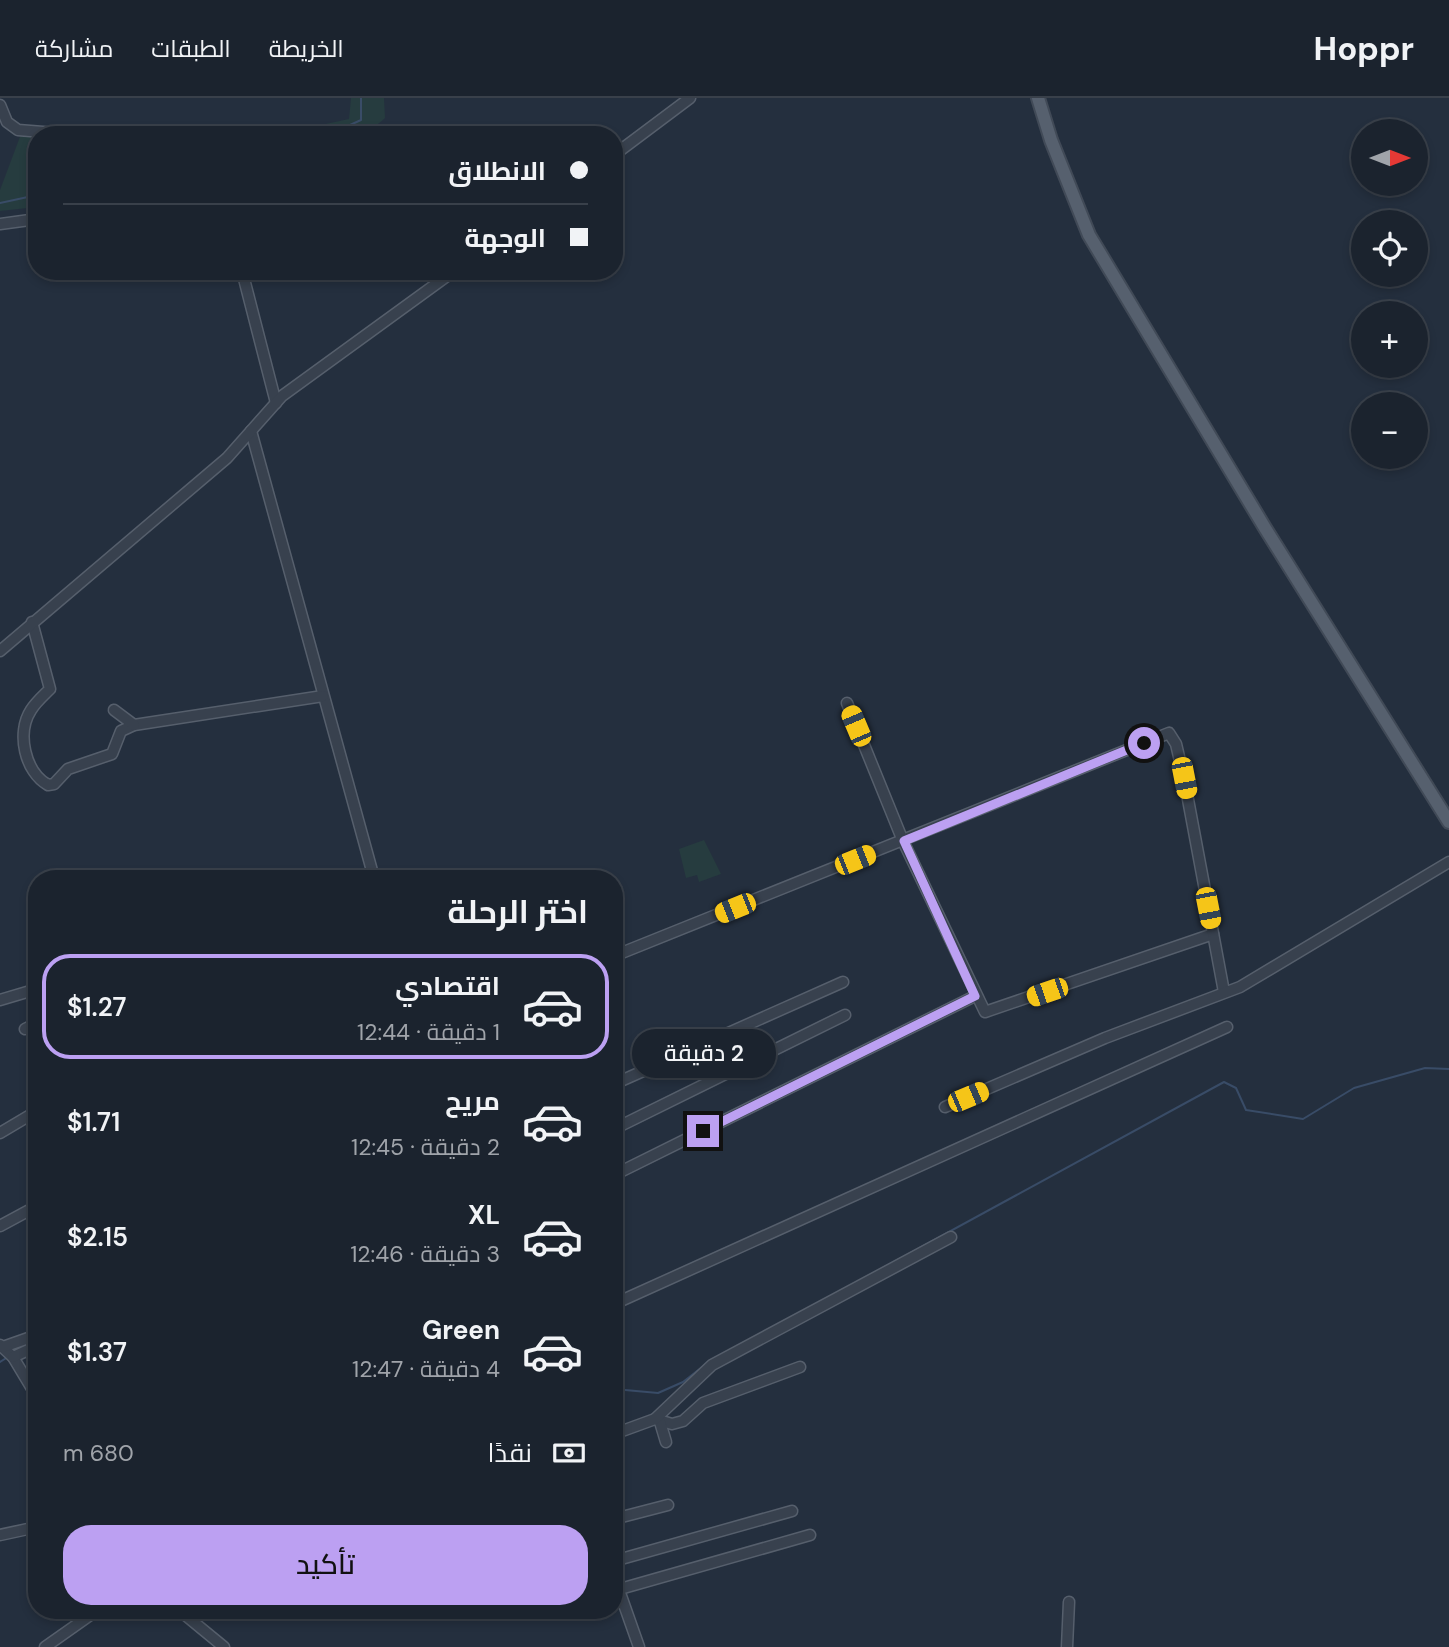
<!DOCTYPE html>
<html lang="ar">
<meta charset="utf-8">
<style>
:root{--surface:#1b232e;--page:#282f3a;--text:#f1f3f6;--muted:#a0a4aa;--line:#39404a;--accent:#bca0f2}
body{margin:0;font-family:"DM Sans",Cairo,sans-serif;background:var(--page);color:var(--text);direction:rtl;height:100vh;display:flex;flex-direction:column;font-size:26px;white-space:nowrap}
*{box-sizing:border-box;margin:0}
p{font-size:23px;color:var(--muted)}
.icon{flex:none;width:38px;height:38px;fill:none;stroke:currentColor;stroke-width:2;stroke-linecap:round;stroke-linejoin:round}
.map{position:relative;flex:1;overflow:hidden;direction:ltr}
.side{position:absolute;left:28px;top:772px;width:595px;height:749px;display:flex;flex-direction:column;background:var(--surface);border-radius:28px;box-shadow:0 4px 10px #0003,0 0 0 2px var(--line);direction:rtl}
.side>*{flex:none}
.top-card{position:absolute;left:28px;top:28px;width:595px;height:154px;border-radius:28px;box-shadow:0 4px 10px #0003,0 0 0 2px var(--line);direction:rtl;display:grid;align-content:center;height:154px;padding:0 35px;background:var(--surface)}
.needle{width:46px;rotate:90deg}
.tools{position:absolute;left:1351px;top:21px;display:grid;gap:14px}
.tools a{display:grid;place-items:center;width:77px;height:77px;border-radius:50%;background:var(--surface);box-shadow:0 4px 10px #0003,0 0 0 2px var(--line);font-size:35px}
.end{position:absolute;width:32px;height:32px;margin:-16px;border:9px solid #bca0f2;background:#111;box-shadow:0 0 0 4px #111}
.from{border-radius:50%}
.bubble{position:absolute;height:49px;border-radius:24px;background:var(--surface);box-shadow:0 4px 10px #0003,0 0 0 2px var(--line);font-size:23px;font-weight:600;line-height:49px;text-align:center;direction:rtl}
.car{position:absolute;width:21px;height:42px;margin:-21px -10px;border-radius:9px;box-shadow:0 0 5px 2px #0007;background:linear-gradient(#f5c518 24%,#345 0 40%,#f5c518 0 76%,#345 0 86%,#f5c518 0)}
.top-card b{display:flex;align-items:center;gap:24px;height:66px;font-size:26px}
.top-card b+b{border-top:2px solid var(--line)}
.top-card i{width:18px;height:18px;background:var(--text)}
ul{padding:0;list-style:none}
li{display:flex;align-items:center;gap:21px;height:105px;margin:0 14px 10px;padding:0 21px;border:4px solid transparent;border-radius:28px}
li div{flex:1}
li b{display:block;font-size:26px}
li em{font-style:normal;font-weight:600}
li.on{border-color:var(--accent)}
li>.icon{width:63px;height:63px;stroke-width:1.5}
h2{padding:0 35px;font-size:32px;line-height:84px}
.pay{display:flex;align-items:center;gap:18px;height:77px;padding:0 35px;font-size:26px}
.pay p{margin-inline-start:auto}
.button{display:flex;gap:14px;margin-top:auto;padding:14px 35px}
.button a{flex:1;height:80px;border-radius:28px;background:var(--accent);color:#111;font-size:28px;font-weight:600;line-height:80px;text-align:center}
header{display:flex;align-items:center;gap:42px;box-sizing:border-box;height:98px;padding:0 35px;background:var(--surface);border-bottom:2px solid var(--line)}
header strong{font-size:33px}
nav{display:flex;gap:38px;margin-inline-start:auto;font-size:24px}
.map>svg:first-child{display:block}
</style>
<header>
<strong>Hoppr</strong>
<nav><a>الخريطة</a><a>الطبقات</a><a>مشاركة</a></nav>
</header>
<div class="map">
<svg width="1449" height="1549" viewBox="0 0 1449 1549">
<rect width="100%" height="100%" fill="#242f3e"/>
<g fill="#263c3f">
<path d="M351,0h33l1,20c-27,27 -75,17 -111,17l75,-16z"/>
<path d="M21,36l16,1v72l-37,4v-21z"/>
<path d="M704,742l17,34 -22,8 -2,-7 -11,3 -7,-29z"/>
</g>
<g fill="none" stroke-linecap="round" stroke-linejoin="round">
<g stroke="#394c67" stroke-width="2">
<path d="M328,37l33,-15v-22"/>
<path d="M0,105l37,-8"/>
<path d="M868,1178l356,-194 12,6 10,22 57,9 51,-31 71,-20 24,1"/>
<path d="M15,1253l11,-5"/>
<path d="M0,1264l8,-5"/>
<path d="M614,1291l44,4 25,-11 23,-18"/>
</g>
<g stroke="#565f6c" stroke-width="13">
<g id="minor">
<path d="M0,7l7,17 11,8 63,5"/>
<path d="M614,57l76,-57"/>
<path d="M0,126l37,-5"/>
<path d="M242,173l34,132"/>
<path d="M251,333l123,447"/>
<path d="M32,524l18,67c-7,7 -14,13 -19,21 -15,23 -6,62 17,75l6,-1 14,-15 44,-15 9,-23 13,-6 189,-29"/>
<path d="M0,553l227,-193 55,-62 172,-125"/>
<path d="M847,605l56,138 82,171 228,-78"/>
<path d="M114,612l20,15"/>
<path d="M614,858l555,-223 7,11 8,34 40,214"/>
<path d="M0,902l37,-11"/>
<path d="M25,931l12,-6"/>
<path d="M614,986l229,-102"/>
<path d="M945,1009l160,-69 135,-51 209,-125"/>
<path d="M614,1031l231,-114"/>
<path d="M0,1035l37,-22"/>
<path d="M614,1077l361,-179"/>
<path d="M614,1100l4,-2"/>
<path d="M0,1128l37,-20"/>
<path d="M614,1206l613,-277"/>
<path d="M0,1247l13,12 24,40"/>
<path d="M3,1249l34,-12"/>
<path d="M13,1259l24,-11"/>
<path d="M655,1321l17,5 11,-3 20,-18 97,-36"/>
<path d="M660,1324l6,20"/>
<path d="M614,1336l41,-15 57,-54 239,-128"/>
<path d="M614,1421l54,-14"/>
<path d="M0,1437l37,-8"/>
<path d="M614,1463l178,-50"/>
<path d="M614,1478l25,71"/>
<path d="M620,1491l190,-54"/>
<path d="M179,1512l45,37"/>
<path d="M439,1512l3,3 8,-3"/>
<path d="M45,1549l44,-31"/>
<path d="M1067,1549l2,-45"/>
</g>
</g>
<g stroke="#414a57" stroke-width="16">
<path id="major" d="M1038,0l13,42 38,95 176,293 184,294"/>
</g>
<use href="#minor" stroke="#38414e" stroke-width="10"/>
<use href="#major" stroke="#56606e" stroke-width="12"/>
</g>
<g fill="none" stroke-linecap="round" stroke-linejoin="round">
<path stroke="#bca0f2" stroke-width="9" d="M703,1033l272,-135 -71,-155 240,-98"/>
</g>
</svg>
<div class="tools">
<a><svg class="needle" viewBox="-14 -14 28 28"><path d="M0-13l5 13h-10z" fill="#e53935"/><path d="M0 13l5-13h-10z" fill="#a0a4aa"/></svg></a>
<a><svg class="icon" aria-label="locate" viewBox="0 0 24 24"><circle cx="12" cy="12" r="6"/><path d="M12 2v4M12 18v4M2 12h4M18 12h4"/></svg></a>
<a>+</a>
<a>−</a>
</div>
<i class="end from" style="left:1144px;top:645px"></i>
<i class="end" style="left:703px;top:1033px"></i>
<div class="bubble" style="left:632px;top:931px;width:144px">2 دقيقة</div>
<i class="car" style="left:856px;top:628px;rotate:337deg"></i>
<i class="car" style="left:1184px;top:680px;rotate:169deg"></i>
<i class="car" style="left:855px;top:762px;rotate:68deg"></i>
<i class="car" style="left:735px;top:810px;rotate:248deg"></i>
<i class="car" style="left:1208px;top:810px;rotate:169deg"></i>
<i class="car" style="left:1047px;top:894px;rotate:251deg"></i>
<i class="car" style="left:968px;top:999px;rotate:67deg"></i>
<div class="top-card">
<b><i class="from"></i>الانطلاق</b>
<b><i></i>الوجهة</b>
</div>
<section class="side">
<h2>اختر الرحلة</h2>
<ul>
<li class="on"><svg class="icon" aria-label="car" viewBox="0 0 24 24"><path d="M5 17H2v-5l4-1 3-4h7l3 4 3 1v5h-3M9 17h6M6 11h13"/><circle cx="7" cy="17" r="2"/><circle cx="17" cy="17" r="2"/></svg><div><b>اقتصادي</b><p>1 دقيقة · 12:44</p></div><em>$1.27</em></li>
<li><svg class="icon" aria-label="car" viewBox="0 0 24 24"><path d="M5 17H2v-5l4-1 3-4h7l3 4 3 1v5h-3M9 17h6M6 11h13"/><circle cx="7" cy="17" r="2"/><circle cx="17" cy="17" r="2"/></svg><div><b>مريح</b><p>2 دقيقة · 12:45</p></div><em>$1.71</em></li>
<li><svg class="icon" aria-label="car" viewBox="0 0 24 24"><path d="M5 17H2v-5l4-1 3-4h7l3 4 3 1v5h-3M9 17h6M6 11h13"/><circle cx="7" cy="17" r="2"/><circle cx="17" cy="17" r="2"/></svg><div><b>XL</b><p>3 دقيقة · 12:46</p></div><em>$2.15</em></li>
<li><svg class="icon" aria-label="car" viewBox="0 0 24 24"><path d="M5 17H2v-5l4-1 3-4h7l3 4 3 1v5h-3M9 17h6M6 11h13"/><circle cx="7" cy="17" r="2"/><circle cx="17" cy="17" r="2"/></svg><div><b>Green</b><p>4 دقيقة · 12:47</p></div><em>$1.37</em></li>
</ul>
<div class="pay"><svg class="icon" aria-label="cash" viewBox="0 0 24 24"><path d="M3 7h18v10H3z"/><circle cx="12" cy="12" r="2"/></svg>نقدًا<p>680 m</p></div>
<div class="button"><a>تأكيد</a></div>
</section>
</div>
